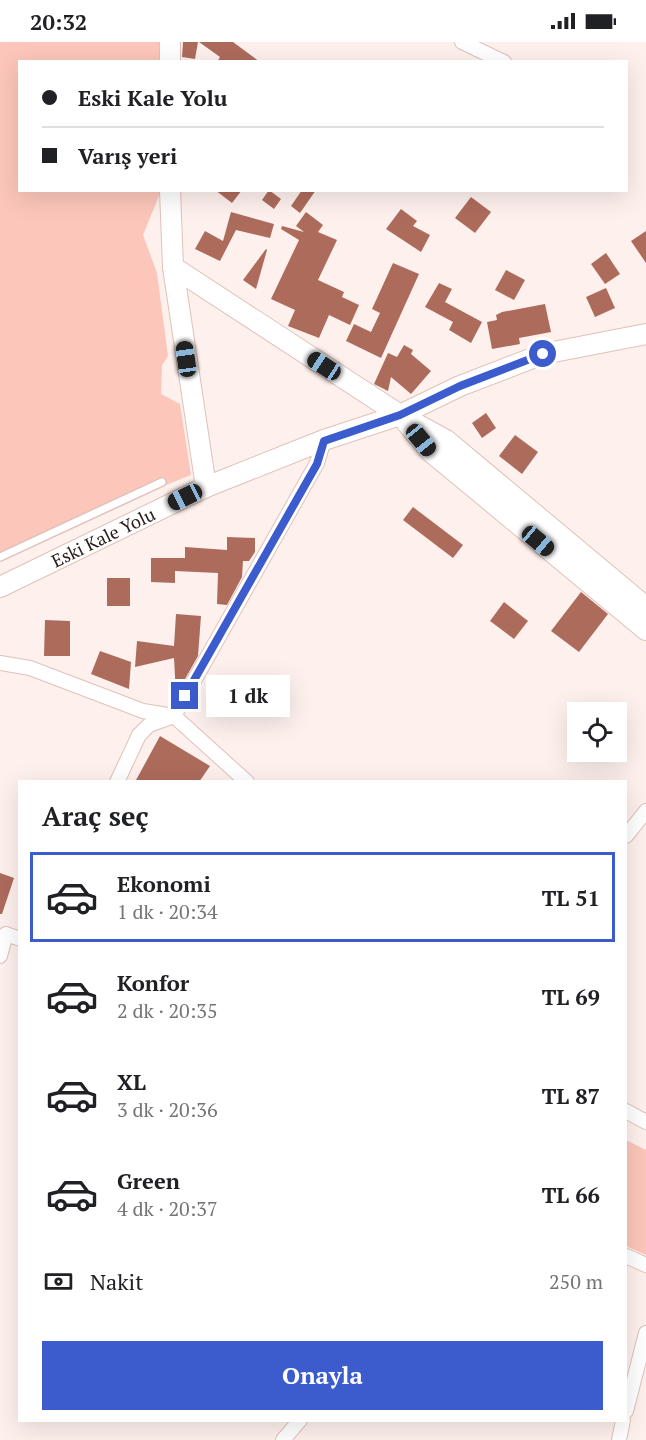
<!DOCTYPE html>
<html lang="tr">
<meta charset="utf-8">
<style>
:root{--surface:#fff;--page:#f6f6f6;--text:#202124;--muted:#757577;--line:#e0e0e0;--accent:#3c5cce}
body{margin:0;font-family:"PT Serif",serif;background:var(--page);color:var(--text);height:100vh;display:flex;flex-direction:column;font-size:22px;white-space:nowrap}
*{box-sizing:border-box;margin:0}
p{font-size:20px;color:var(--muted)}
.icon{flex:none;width:33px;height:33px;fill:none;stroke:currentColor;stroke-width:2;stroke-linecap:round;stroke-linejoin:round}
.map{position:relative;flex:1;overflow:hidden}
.drawer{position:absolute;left:18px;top:738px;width:609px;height:642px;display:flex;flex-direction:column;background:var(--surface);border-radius:0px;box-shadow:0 6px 24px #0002}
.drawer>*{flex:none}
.top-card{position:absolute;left:18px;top:18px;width:610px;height:132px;border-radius:0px;box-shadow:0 6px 24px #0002;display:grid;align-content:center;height:132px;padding:0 24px;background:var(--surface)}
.fabs{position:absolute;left:567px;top:660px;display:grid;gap:12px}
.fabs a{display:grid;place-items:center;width:60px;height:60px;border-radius:0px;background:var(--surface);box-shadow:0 6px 24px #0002;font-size:30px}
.end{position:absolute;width:27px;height:27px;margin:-14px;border:8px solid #3c5cce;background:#fff;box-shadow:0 0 0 3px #fff}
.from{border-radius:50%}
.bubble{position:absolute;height:42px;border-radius:0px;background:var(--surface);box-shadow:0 6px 24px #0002;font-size:20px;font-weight:600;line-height:42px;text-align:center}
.car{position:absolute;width:18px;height:36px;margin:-18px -9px;border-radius:8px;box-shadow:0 0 4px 2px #0007;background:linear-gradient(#222 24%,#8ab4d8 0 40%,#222 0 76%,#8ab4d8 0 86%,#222 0)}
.top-card b{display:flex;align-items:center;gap:21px;height:57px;font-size:22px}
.top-card b+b{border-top:2px solid var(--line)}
.top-card i{width:15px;height:15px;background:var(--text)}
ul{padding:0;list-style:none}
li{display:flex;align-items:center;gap:18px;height:90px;margin:0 12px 9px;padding:0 12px;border:3px solid transparent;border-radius:0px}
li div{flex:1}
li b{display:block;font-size:22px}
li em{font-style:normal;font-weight:600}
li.selected{border-color:var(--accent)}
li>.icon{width:54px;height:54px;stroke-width:1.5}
h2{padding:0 24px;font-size:27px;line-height:72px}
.pay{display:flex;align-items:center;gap:15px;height:66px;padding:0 24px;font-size:22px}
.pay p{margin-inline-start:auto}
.primary-button{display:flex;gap:12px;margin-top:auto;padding:12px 24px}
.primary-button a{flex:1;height:69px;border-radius:0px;background:var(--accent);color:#fff;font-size:24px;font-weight:600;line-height:69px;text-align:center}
.status{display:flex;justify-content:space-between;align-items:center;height:42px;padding:0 30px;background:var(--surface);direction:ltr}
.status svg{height:16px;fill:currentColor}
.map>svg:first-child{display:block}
</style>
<div class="status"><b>20:32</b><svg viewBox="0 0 49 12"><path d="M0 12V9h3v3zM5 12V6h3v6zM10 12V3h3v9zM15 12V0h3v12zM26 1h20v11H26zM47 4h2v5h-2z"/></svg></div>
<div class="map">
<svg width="646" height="1398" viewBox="0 0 646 1398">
<rect width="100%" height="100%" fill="#fdf0ed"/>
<g fill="#fcc6ba">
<path d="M0,0h159v19l-139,1v128l141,1 -18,44 14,38 11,83 -6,9 -1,29 19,10 11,71 -191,77z"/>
<path d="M626,1098l20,10v105l-20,-9z"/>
</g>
<g fill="#ad6b5c">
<path d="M183,0h15l-3,17 -13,-2z"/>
<path d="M199,0h34l27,20h-43l3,-5z"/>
<path d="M215,148h27l-10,13z"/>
<path d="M269,148l12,9 -7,10 -12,-9z"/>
<path d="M302,148h14l-16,23 -9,-7z"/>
<path d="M471,155l20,15 -16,21 -20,-15z"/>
<path d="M401,167l16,12 -4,5 17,9 -9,17 -35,-23z"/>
<path d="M231,170l43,12 -4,14 -34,-8 -16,31 -25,-12 10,-18 18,10z"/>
<path d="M306,170l17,13 -5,7 19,8 -19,40 26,12 -2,5 17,8 -9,20 -21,-10 -10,23 -31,-12 7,-16 -24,-11 28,-59 -18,-11 1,-3 22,6 -8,-6z"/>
<path d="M646,189v32l-15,-22z"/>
<path d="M266,207l1,1 -11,39 -13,-9z"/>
<path d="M606,211l14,21 -15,10 -14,-20z"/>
<path d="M393,221l26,11 -38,84 -35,-17 8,-17 17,8 9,-19 -8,-4z"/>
<path d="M506,228l19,10 -11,20 -19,-10z"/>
<path d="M439,241l13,6 -7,13 37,20 -11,21 -22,-13 4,-8 -28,-15z"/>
<path d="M606,246l9,20 -20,9 -9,-20z"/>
<path d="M545,262l6,28 -32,6 1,6 -28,5 -5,-27 10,-2 -1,-5 6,-3z"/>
<path d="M404,303l9,5 -2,4 20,17 -20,23 -20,-17 -3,14 -14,-7 14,-31 9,4z"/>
<path d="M486,371l10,15 -14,10 -10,-15z"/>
<path d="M515,393l23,17 -16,22 -23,-18z"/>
<path d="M413,465l50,38 -10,13 -50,-38z"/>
<path d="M227,495l28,1v14l-6,9h-6l-1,16 -15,28 -10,-1 1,-31 -43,-2v12l-24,-1v-24h34v-11l42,3z"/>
<rect x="107" y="536" width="23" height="28"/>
<path d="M581,550l27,22 -29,38 -28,-21z"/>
<path d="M504,560l24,19 -14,18 -24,-18z"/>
<path d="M176,572l25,2 -3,40 -22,39 -2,-37 -39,9 2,-26 37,5z"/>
<path d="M45,578l25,1v35h-26z"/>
<path d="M100,609l31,11 -2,27 -38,-15z"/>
<path d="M160,694l50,30 -11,16h-64z"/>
<path d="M0,831l14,5 -12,36h-2z"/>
</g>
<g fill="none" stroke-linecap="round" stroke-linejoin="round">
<g stroke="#e1c1ba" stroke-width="10">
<path id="lane" d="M0,515l162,-75"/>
</g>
<g stroke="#e1c1ba" stroke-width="16">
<g id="street">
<path d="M462,0l42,20"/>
<path d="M0,621l30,5 113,43 31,5 73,66"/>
<path d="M117,740l22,-47 10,-10 25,-9 143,-253 7,-23"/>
<path d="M626,794l20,-25"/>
<path d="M0,914l6,-22 14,5"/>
<path d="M626,1069l20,11"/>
<path d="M626,1214l20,9"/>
<path d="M626,1369l20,-78"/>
<path d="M283,1398l17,-20"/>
<path d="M619,1398l4,-20"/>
</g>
</g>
<g stroke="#e1c1ba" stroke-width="22">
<g id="secondary">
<path d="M170,0v20"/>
<path d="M170,148l3,77 33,220"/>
<path d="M173,225l227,148 46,25 200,167"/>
<path d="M406,380l25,30 215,178"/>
<path d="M0,545l206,-100 118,-47 76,-25 60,-29 83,-32 103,-20"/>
</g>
</g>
<use href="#lane" stroke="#fff" stroke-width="7"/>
<use href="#street" stroke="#fff" stroke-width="14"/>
<use href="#secondary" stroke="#fff" stroke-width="20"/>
</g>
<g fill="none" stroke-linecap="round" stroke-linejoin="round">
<path stroke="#3c5cce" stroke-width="8" d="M185,654l132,-232 7,-23 76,-26 60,-29 83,-32"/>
</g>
<g text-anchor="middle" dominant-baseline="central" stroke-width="4.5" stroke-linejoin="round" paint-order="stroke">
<g font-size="18" fill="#261b19" stroke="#fff">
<text transform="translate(103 495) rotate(-26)">Eski Kale Yolu</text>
</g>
</g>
</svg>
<div class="fabs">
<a><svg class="icon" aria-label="locate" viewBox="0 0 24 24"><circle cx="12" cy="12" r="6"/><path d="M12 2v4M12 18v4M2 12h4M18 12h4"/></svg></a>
</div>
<i class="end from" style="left:543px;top:312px"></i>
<i class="end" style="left:185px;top:654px"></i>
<div class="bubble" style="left:206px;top:633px;width:84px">1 dk</div>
<i class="car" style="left:186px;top:317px;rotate:352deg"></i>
<i class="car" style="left:324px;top:324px;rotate:303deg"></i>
<i class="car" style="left:421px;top:398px;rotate:141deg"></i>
<i class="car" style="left:185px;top:455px;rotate:244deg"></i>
<i class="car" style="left:538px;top:499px;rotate:130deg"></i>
<div class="top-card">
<b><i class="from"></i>Eski Kale Yolu</b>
<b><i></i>Varış yeri</b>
</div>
<section class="drawer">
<h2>Araç seç</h2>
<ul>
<li class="selected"><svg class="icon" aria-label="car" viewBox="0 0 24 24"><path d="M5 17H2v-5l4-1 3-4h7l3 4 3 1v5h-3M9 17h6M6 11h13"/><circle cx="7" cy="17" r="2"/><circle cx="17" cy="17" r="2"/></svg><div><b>Ekonomi</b><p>1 dk · 20:34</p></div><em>TL 51</em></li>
<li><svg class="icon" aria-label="car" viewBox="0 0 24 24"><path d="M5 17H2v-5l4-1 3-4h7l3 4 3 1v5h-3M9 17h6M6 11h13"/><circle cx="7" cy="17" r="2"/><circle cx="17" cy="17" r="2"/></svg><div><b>Konfor</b><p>2 dk · 20:35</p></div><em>TL 69</em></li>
<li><svg class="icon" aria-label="car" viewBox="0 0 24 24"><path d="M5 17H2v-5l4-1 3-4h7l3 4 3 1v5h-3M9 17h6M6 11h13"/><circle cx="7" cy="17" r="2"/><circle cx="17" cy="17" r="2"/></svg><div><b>XL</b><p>3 dk · 20:36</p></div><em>TL 87</em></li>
<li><svg class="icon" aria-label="car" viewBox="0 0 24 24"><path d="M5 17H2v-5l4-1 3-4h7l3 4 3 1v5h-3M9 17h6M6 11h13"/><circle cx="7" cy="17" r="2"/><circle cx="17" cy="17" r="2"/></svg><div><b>Green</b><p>4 dk · 20:37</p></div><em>TL 66</em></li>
</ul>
<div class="pay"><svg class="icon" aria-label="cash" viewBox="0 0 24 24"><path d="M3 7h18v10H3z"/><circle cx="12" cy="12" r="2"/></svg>Nakit<p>250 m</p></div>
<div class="primary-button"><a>Onayla</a></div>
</section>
</div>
